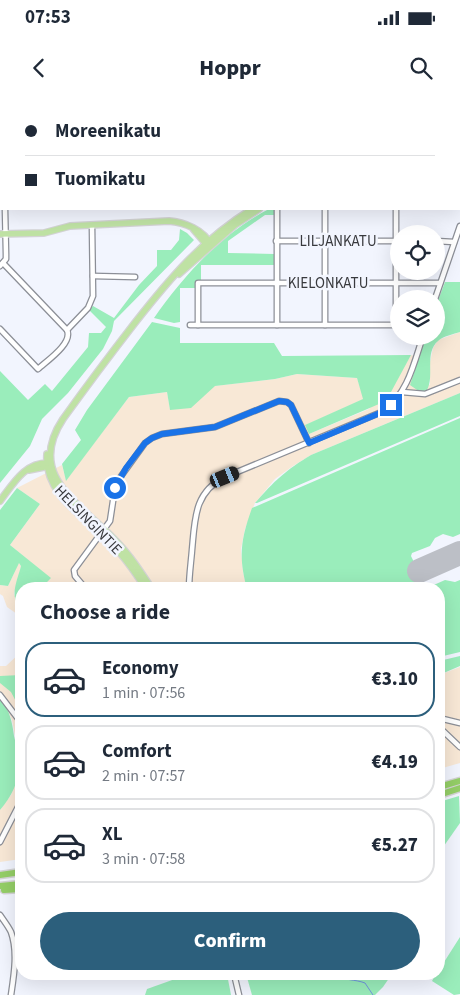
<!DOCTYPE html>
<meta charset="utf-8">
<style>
:root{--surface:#fff;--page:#f2f2f3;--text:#1f2937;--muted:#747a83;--line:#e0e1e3;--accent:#2c5f7c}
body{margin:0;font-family:"Source Sans 3",sans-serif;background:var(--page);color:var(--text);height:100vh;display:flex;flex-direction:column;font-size:19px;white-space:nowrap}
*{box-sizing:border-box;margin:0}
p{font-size:16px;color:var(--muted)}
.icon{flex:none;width:28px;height:28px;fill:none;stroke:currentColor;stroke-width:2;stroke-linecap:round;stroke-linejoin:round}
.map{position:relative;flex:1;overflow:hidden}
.sheet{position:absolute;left:15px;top:482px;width:430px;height:398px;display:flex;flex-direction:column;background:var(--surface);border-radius:20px;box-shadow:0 5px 20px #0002}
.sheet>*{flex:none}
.top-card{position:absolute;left:0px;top:0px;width:460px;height:110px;box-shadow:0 5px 20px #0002;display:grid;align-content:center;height:110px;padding:0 25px;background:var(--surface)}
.fabs{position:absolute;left:390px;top:125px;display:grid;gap:10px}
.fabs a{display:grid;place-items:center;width:55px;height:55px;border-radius:50%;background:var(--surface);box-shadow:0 5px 20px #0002;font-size:25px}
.end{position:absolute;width:22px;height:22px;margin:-11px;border:6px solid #1a73e8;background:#fff;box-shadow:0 0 0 2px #fff}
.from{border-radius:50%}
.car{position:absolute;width:15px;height:30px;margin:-15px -8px;border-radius:6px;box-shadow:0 0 4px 1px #0007;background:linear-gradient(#222 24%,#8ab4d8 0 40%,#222 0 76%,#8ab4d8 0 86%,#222 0)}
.top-card b{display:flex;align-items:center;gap:18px;height:48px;font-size:19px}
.top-card b+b{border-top:1px solid var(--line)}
.top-card i{width:12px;height:12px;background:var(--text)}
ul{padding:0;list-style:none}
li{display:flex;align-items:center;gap:15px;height:75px;margin:0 10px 8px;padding:0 15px;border:2px solid var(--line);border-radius:20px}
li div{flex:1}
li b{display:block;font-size:19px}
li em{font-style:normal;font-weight:800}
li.active{border-color:var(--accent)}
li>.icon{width:45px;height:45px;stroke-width:1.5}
h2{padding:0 25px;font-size:22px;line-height:60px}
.button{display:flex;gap:10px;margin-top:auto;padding:10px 25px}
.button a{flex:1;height:58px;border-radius:30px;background:var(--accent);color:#fff;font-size:20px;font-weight:800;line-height:58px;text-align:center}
.status{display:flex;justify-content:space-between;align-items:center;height:35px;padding:0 25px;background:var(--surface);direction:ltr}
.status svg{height:14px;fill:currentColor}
header{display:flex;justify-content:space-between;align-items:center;height:65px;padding:0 25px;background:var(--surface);font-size:22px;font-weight:800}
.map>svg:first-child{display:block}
</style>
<div class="status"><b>07:53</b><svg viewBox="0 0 49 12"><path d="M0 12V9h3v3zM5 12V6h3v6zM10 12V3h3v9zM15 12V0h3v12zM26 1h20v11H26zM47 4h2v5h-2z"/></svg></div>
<header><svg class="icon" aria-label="back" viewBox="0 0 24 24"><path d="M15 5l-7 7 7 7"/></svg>Hoppr<svg class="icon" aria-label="search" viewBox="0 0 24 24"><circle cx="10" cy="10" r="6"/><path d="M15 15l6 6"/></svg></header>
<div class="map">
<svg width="460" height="895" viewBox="0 0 460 895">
<rect width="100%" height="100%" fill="#f2f5fe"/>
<g fill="#f8e8d6">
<path d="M460,232v61l-149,62 -18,11 -18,13 -20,24 -10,26 -4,20 2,23 4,17h-207l10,-11 -40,-33 30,-41 -23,-16 45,-23 4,15 63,-83 38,-5 3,17 38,-17 6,-6 61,-7 22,-5 60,4 7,21 -58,26 3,9 60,-25 36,-44 6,-10 8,2 -6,19 17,9v-23l3,-14 5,-8z"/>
<path d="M19,462l2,4 -7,28 4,10 3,-2v9l-4,3 -10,-7 -4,-11 -3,-2v-9l8,1z"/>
<path d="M21,552v207l-21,3v-52l11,-15 8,-26 -1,-18 -6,-31 -4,-9 -8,-12v-33h6z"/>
<path d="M460,567v96l-21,6v-94z"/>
</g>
<g fill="#9aedbb">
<path d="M0,0l65,1h-64v80z"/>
<path d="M269,109h5v6h-9l-37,26v12l46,1v11h-73v16h-6l1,7h-16v34l-6,1 -20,-5c30,-43 68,-85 115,-109z"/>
<path d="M180,129l7,4 7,7 -80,81 -2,10 -9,18 -35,44 -26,26 -12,27 -30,37v-112l28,29 17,-16 7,7 36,-44 1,-14h12l5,-6 -17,-17 4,-4 21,12 25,-33 18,-19v-16h14l8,-10z"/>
<path d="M445,182h15v50c-6,2 -17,4 -22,9 -14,12 -3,35 -11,49l-7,2 -10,-7 16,-49h10v-30z"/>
<path d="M152,222l28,6v15h94l8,13 129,-1 -20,37 -12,12 -70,30 -4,-9 58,-26 -6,-21 -60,-4 -22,5 -60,7 -24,22 -21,2 -3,-18 -38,5 -63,84 -4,-17 19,-24 -6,-10 12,-20z"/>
<path d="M460,293v23l-203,87h-2c19,-22 31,-33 56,-48z"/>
<path d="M460,318v116l-7,3 -10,-3 -8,4 -5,8 -18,7 -1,3 13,27 -17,6h-160c-9,-33 -6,-50 5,-81z"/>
<path d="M17,388l23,16 -30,41 41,33 -11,11h-19v13l-3,2c-8,-9 0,-26 3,-38l-2,-3 -11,23 -8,-1v-75z"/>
<path d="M445,480l10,2 5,-2v72l-21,5v-68h-22l8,-3 2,2z"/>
<path d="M460,556v10l-21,9v-14z"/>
<path d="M21,575v36l-10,-19 -11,-9v-7z"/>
<path d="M0,599c10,11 12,23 14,37 1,5 3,10 4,15 5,22 -4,43 -18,59z"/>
<path d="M459,696l1,27 -21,30v-51z"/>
<path d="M460,837v57l-6,1 -22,-14 4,-7h3v-4z"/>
<path d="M189,874h38l4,21h-86l2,-6z"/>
<path d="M246,874h146l-9,13 -8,8h-123z"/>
</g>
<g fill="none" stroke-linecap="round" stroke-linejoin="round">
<path stroke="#7196df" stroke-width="1" d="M335,874c8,7 20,5 30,9l8,12"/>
<path stroke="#bcbfc6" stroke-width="24" d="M419,471l41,-18"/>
<g stroke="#8c8f97" stroke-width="7">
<g id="minor">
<path d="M76,0l1,1"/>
<path d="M332,0h7"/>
<path d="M173,1l1,-1"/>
<path d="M0,98h1"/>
<path d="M459,105h1"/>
<path d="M325,109v116"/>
<path d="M276,141h123"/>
<path d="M436,141l18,1"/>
<path d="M3,163l64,67 21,-22 5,-12 -1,-71"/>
<path d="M0,166l6,-7v-5l-1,-45"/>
<path d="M93,176l42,1"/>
<path d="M435,199l25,-73"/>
<path d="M190,225h209"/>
<path d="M198,225v-42h242"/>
<path d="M277,225v-116"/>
<path d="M396,225v-116"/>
<path d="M0,229l38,40c10,-9 35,-26 29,-39"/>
<path d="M402,292l23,2 35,-14"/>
<path d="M86,489l-11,-13 -1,-6 36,-49 5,-33 4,-9 26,-36 7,-5 10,-4 53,-7 64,-26 8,1 4,3 18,38"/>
<path d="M189,489c0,-13 2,-26 3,-39 3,-31 2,-58 33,-73l159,-66c24,-18 30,-48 39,-75"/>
<path d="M0,595l19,25 2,8"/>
<path d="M439,618l21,5"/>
<path d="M440,618l1,11 19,18"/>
<path d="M0,742l21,-41"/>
<path d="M0,815c4,6 8,11 11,17 7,19 3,43 0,63"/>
<path d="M234,874l5,21"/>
</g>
</g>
<g stroke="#d3d3d4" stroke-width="8">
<g id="major">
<path d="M191,0l1,1"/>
<path d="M437,1l2,-1"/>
<path d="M446,1l3,-1"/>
<path d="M194,130l12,14"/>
<path d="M0,134l44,-1 26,-7 99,-5c15,1 35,9 42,24"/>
<path d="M179,174l56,-49 24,-16"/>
<path d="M47,354c-3,41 38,63 63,88 14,14 25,30 36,47"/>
<path d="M29,370l20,-4"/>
<path d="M0,401c13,-17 25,-39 49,-38"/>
<path d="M152,489c-11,-17 -22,-34 -37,-49 -34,-36 -90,-64 -52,-121 23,-32 47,-64 71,-95 36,-46 68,-84 118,-115"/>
</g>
</g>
<g stroke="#d3d3d4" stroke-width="9">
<g id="highway">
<path d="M439,687l21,-6"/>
<path d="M439,695l21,-7"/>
<path d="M0,775l21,-3"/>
<path d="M0,786l21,-2"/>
<path d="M4,790l17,-1"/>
</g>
</g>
<use href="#minor" stroke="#fff" stroke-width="4.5"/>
<use href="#major" stroke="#bfe2a4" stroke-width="5.5"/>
<use href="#highway" stroke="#94ce67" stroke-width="6"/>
</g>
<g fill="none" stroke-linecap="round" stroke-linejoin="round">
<path stroke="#1a73e8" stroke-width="6" d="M115,388l11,-20 19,-25 7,-5 10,-4 53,-7 64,-26 8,1 4,3 18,38 71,-30 11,-8"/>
</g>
<g text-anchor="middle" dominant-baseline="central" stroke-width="5" stroke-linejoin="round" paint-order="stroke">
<g font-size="15" fill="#38393d" stroke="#f2f5fe">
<text x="338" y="141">LILJANKATU</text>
<text x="328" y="183">KIELONKATU</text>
<text transform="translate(88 420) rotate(46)">HELSINGINTIE</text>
</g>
</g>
</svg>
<div class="fabs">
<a><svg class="icon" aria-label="locate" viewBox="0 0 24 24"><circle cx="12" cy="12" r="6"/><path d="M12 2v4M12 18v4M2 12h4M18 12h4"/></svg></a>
<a><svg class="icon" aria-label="layers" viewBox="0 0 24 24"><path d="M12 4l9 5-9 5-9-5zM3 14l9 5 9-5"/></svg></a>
</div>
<i class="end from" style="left:115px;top:388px"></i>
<i class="end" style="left:391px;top:305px"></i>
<i class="car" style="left:225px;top:377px;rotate:68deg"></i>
<div class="top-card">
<b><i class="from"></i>Moreenikatu</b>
<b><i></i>Tuomikatu</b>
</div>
<section class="sheet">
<h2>Choose a ride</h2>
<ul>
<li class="active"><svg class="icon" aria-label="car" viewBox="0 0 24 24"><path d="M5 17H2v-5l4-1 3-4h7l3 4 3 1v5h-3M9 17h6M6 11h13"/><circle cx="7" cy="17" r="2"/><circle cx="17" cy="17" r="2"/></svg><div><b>Economy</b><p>1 min · 07:56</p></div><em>€3.10</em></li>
<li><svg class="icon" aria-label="car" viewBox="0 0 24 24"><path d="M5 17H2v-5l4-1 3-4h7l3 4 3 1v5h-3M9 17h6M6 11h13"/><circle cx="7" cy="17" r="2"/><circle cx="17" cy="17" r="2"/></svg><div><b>Comfort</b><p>2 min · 07:57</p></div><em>€4.19</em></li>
<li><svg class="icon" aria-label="car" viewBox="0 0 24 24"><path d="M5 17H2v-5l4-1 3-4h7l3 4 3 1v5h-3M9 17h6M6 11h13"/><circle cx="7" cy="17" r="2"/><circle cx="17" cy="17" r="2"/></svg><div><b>XL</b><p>3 min · 07:58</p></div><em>€5.27</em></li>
</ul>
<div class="button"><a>Confirm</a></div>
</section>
</div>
